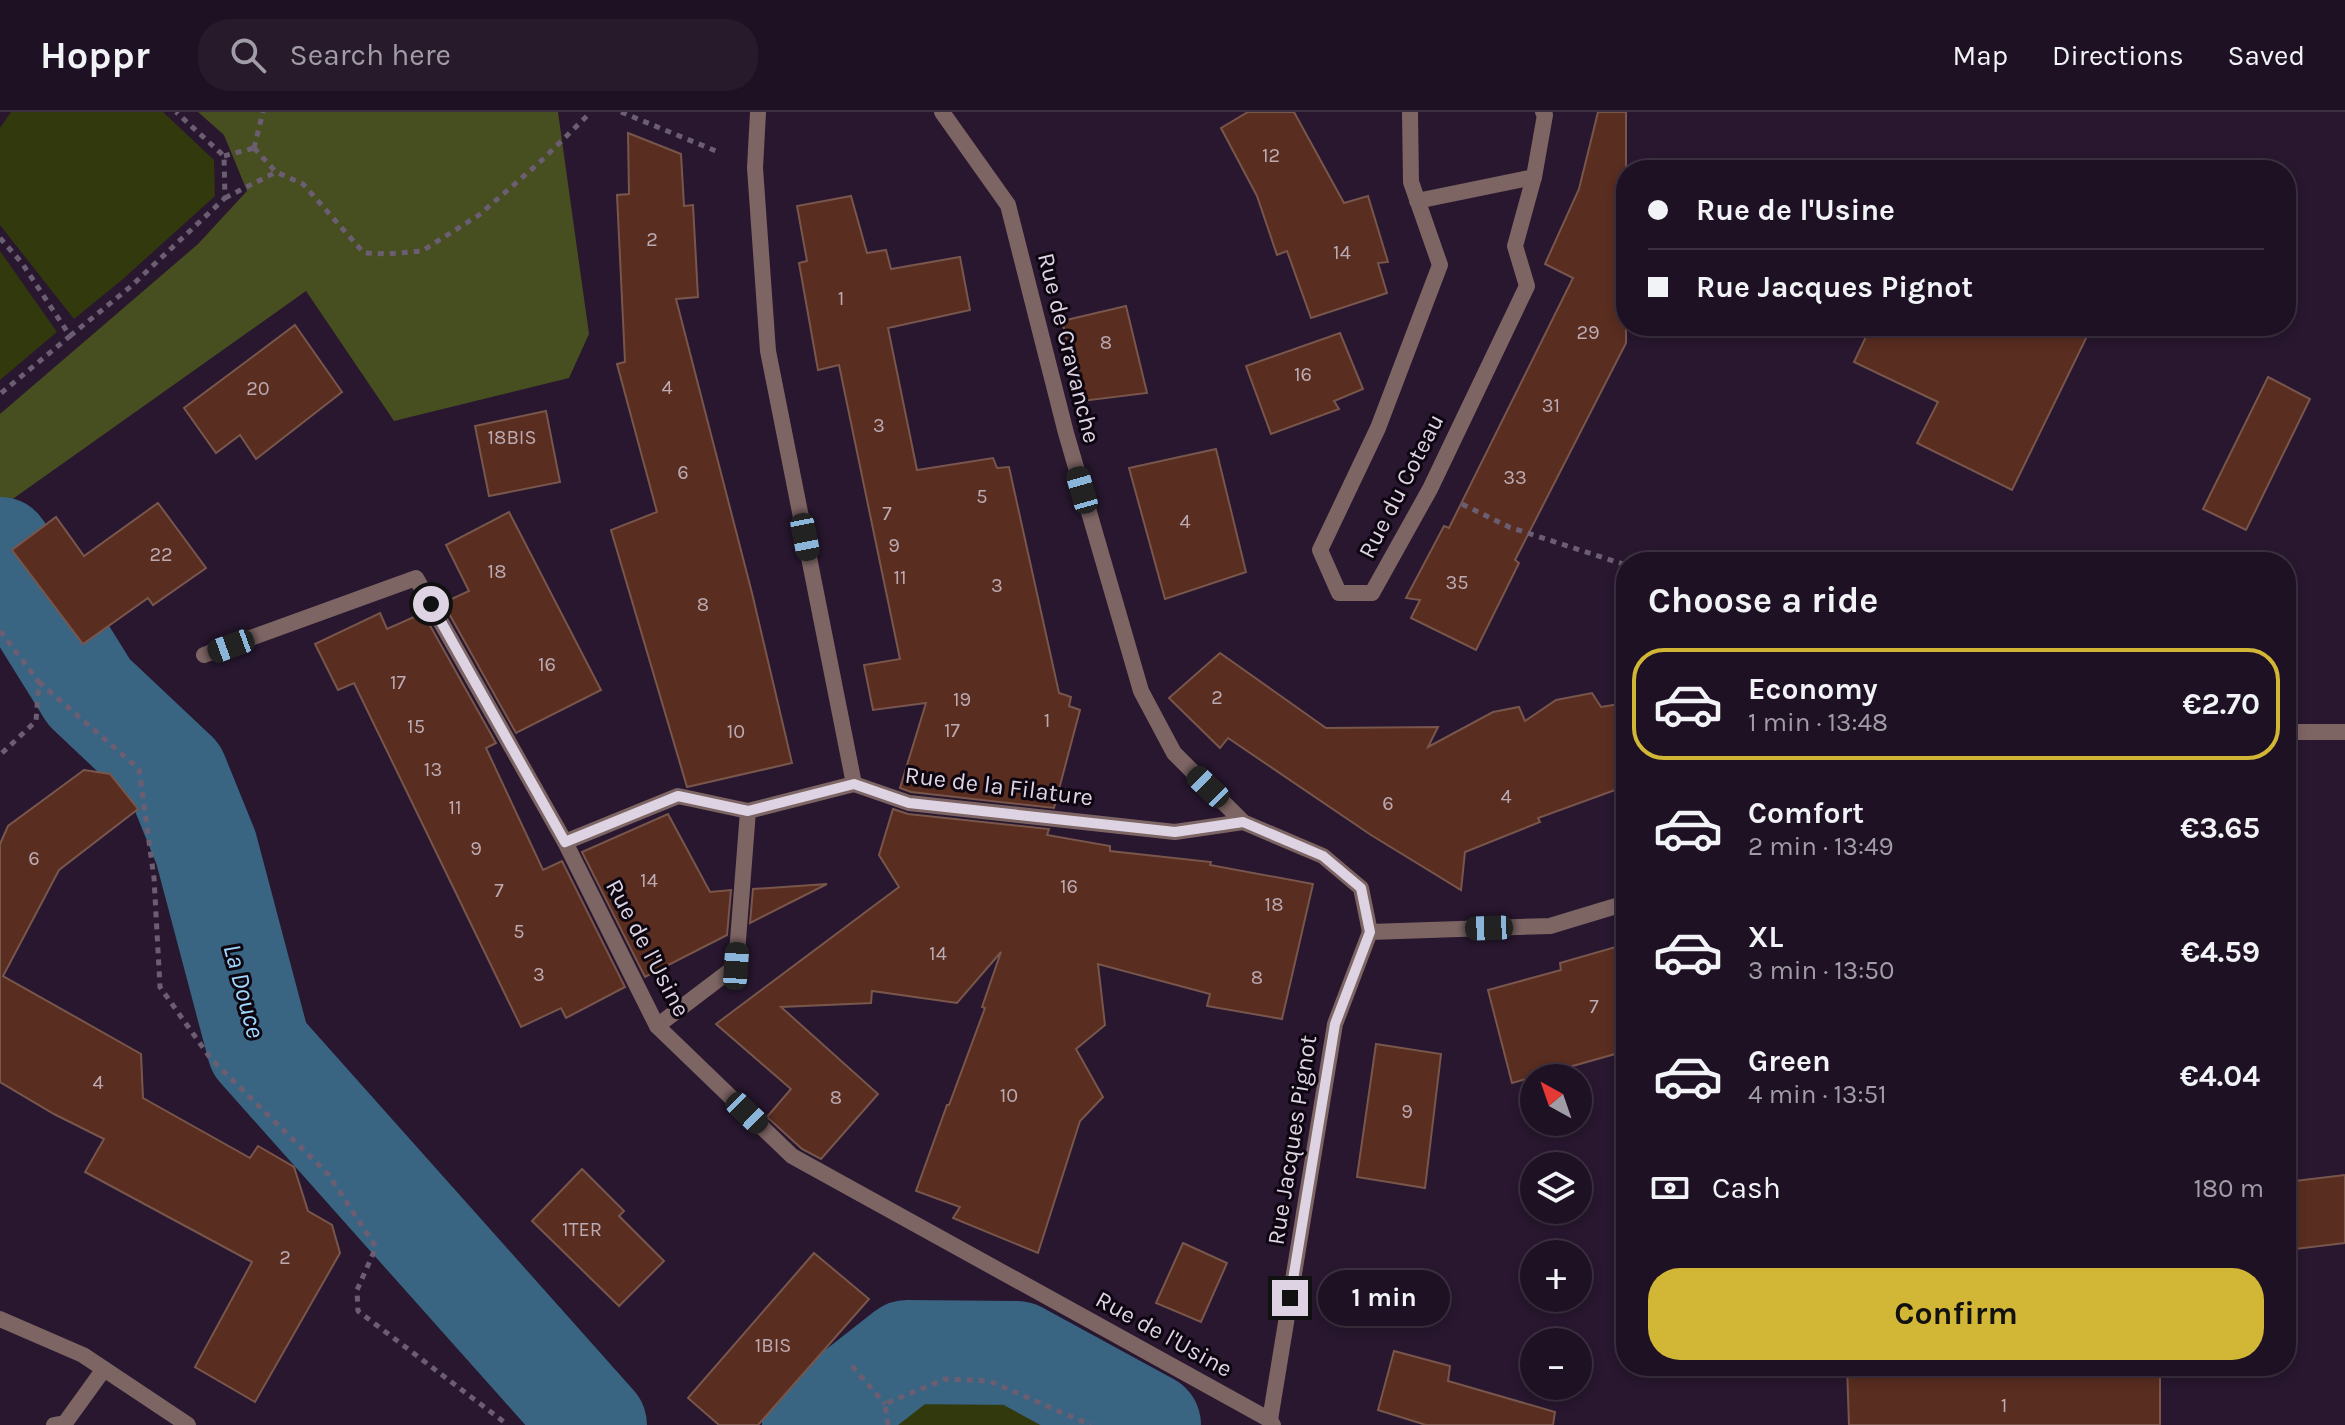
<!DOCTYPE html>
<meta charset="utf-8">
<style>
:root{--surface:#1e1123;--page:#261a2b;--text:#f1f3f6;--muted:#a19da6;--line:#3c3141;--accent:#d2b736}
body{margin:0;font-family:Karla,sans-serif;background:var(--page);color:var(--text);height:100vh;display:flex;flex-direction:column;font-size:30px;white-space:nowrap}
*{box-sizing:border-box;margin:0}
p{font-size:26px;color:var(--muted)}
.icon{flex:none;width:44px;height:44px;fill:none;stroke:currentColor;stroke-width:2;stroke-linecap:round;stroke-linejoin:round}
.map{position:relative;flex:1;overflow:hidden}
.details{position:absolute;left:1616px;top:440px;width:680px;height:824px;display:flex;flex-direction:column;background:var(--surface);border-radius:32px;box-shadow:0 4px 12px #0003,0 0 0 2px var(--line)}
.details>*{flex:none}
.hud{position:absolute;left:1616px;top:48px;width:680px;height:176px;border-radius:32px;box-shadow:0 4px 12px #0003,0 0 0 2px var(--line);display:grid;align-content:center;height:176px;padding:0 32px;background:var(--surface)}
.needle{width:52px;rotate:320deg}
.fabs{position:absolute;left:1520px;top:952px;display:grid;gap:16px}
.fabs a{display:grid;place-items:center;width:72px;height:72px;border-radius:50%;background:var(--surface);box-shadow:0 4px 12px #0003,0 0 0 2px var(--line);font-size:40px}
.end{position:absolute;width:36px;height:36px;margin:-18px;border:10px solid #ddd3e2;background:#111;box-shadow:0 0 0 4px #111}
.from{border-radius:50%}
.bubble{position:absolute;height:56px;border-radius:28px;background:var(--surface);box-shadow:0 4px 12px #0003,0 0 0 2px var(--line);font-size:26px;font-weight:700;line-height:56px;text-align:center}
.car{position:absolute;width:24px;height:48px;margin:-24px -12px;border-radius:10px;box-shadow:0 0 6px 2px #0007;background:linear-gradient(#222 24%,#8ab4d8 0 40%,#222 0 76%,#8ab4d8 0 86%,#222 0)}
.hud b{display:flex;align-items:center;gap:28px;height:76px;font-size:30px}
.hud b+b{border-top:2px solid var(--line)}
.hud i{width:20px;height:20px;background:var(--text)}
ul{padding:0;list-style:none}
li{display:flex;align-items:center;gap:24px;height:112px;margin:0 16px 12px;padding:0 16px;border:4px solid transparent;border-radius:32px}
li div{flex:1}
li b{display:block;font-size:30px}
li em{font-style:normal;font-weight:700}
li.selected{border-color:var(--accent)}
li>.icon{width:72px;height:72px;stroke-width:1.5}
h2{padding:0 32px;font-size:36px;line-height:96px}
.pay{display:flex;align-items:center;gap:20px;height:88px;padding:0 32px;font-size:30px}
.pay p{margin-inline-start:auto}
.cta{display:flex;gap:16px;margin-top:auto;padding:16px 32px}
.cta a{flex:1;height:92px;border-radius:32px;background:var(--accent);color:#111;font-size:32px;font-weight:700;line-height:92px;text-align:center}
header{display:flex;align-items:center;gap:48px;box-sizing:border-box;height:112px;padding:0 40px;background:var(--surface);border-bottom:2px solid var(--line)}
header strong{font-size:38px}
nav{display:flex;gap:44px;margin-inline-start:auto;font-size:28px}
.search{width:560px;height:72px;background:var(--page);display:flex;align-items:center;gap:20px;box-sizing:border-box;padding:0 28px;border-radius:32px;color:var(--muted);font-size:30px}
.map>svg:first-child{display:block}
</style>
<header>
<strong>Hoppr</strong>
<div class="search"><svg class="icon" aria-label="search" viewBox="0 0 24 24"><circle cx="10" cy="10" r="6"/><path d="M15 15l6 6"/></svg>Search here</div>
<nav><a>Map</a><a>Directions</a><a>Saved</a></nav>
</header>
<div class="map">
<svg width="2345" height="1313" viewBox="0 0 2345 1313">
<rect width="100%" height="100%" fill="#28172f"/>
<g fill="#32390d">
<path d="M11,0h152l51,48 1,36 -92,83 -49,40 -74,-94v-97z"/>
<path d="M0,139l57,81 -57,48z"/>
<path d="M955,1260l36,1 108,52h-246l38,-38z"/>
</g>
<path fill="#474e20" d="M198,0h360l31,222 -20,44 -175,43 -88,-130 -306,217v-94l198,-170 49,-53 -23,-56z"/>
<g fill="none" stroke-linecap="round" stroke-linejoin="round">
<g stroke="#396582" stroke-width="104">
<path d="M0,437l89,143 87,82 30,74 53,200 336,377"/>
<path d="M814,1313l93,-73 110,1 132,72"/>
</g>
</g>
<g fill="#592d20" stroke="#78564c" stroke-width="2">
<path d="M1248,0h46l50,91 24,-7 20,66 -10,1 9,30 -76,25 -24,-67 -10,4 -20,-59 -36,-68z"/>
<path d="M1598,0h28v231l-111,217 4,3 -43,87 -65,-32 9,-18 -14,-2 38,-72 5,2 124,-250 -28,-14 34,-75z"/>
<path d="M628,21l53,21 3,52 9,-1 5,92 -22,2 76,294 40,170 -105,24 -76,-257 46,-18 -40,-148 8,-2 -8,-167 12,-1z"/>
<path d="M851,84l16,57 19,-3 5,19 69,-12 10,53 -82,18 29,142 76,-12 4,10 12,-1 50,226 12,4 -2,9 11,4 -26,98 -143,-16 -11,-4 26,-85 -53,7 -9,-45 36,-6 -61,-294 -21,5 -19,-107 8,-2 -10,-55z"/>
<path d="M1126,194l21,87 -65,8 -20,-80z"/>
<path d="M295,213l47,67 -86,67 -16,-24 -24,18 -32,-45z"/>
<path d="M1871,214h221l-80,164 -95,-47 21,-41 -84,-40z"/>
<path d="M1340,221l23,56 -29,12 5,8 -68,25 -25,-68z"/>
<path d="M2268,265l42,22 -64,131 -43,-21z"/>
<path d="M546,299l14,71 -71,14 -14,-70z"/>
<path d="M1216,337l30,123 -81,27 -36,-131z"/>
<path d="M158,391l48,65 -53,37 -5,-7 -65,46 -71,-94 44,-33 28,39z"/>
<path d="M509,400l92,178 -85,43 -73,-130 26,-12 -23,-46z"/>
<path d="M380,501l7,16 36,-16 73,130 -10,5 57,122 19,-9 63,126 -59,31 -5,-10 -40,19 -167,-344 -16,7 -23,-46z"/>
<path d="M1220,541l106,75 112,-1 -10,20 65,-35 26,-5 6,14 31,-21 36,-7 9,14 25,-4v83l-88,32 2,4 -75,30 -4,38 -90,-55 -143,-97 -8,10 -51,-50z"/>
<path d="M84,658l26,4 28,35 -79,61 -56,106 138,78 2,44 107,60 8,-12 36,21 14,44 24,14 8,28 -85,149 -60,-35 57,-105 -167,-90 19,-33 -50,-25 -54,-32v-238l8,-18z"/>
<path d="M893,697l15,5 141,15 -2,6 63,11v5l101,11 -1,3 103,19 -31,135 -75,-13 3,-12 -112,-30 7,61 -29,24 27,48 -23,24 -42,132 -85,-35 7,-11 -44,-16 31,-86h2l36,-97 -3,-1 19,-55 -44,51 -85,-12 -1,12 -90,4 97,87 -57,65 -19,-10 -35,-32 24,-28 -75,-65 183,-137 -20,-32z"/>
<path d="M668,702l42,78 21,-2 -4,45 -82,42 -63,-125z"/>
<path d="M827,772l-77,39 3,-34z"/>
<path d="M1626,832v107l-114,32 -24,-93 73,-20 -1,-7z"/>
<path d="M1376,932l65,10 -16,134 -68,-11z"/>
<path d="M582,1057l42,42 -5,5 45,45 -45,45 -87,-85z"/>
<path d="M2345,1063v68l-59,7v-68z"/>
<path d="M1183,1131l44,20 -26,59 -45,-19z"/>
<path d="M814,1141l55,46 -111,126h-39l-31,-27z"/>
<path d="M1394,1239l56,15 -2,15 107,31 -2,13h-127l-48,-15z"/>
<path d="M1847,1254h313v59h-311z"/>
</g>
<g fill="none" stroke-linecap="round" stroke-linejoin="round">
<g stroke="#6c5e72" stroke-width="5" stroke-dasharray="6 6" stroke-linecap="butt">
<path d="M621,0l95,39"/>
<path d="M254,36l22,24 27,12 61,69 24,1 34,-3 57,-36 61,-53 51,-50"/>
<path d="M254,36l9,-36"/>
<path d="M224,44l30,-8"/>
<path d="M225,86l51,-26"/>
<path d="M0,126l22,25 48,73 -70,58"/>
<path d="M70,224l59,-48 96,-90 -1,-42 -48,-44"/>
<path d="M1462,392l47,23 117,38"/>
<path d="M0,519l39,51 -3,39 -36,34"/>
<path d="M39,570l100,87 15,109 6,109 51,72 117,115 48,73 -19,43 1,21 150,114"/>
<path d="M852,1254l33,38"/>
<path d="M888,1313l-3,-21 60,-25 44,2 102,44"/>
</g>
<g stroke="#7d6564" stroke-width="16">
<path d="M1417,89l117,-24"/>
<path d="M565,730l113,-46 70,15"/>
<path d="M657,914l79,-60 12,-155 106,-27"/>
<path d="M54,1313l11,-2 39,-54"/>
</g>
<g stroke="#7d6564" stroke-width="16">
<path d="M758,0l-3,56 13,183 86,433 55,19 266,29 68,-10"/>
<path d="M942,0l66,93 58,228 75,258 33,62 69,69 80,34 38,32 9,44"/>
<path d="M1410,0l1,70 29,83 -62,163 -58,122 19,43h33l58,-104 97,-203 -12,-40 19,-69 11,-62 -2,-3"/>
<path d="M204,543l212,-77 149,264 92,184 135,130 478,264"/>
<path d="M2286,620h59"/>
<path d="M1370,820l180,-6 76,-23"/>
<path d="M0,1207l83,36 105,70"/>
<path d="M1273,1313l-3,-5 65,-396 35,-92"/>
</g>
</g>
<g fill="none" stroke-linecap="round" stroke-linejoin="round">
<path stroke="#ddd3e2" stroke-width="10" d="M431,492l134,238 113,-46 70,15 106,-27 55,19 266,29 68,-10 80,34 38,32 9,44 -35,92 -45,274"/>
</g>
<g text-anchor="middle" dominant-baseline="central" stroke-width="6" stroke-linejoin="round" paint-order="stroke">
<g font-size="20" fill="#bcaab2">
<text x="1271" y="43">12</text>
<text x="652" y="127">2</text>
<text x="1342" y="140">14</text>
<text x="841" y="186">1</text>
<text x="1588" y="220">29</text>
<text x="1106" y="230">8</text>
<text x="1303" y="262">16</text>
<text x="667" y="275">4</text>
<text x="258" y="276">20</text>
<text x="1551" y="293">31</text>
<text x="879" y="313">3</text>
<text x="512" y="325">18BIS</text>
<text x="683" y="360">6</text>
<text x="1515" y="365">33</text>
<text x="982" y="384">5</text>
<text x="887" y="401">7</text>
<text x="1185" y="409">4</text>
<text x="894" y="433">9</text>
<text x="161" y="442">22</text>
<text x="497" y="459">18</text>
<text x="900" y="465">11</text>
<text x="1457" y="470">35</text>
<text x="997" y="473">3</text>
<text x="703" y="492">8</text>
<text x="547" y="552">16</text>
<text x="398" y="570">17</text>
<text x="1217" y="585">2</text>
<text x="962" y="587">19</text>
<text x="1047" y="608">1</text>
<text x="416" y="614">15</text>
<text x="952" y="618">17</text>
<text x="736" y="619">10</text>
<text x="433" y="657">13</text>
<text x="1506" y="684">4</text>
<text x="1388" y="691">6</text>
<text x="455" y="695">11</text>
<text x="476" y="736">9</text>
<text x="34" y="746">6</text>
<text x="649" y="768">14</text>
<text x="1069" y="774">16</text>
<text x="499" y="778">7</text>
<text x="1274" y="792">18</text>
<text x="519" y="819">5</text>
<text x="938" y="841">14</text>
<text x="539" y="862">3</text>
<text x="1257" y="865">8</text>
<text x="1594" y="894">7</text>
<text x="98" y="970">4</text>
<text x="1009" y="983">10</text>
<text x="836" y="985">8</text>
<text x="1407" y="999">9</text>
<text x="582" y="1117">1TER</text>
<text x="285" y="1145">2</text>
<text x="773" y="1233">1BIS</text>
<text x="2004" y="1293">1</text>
</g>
<g font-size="24" fill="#ddd3e2" stroke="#0d0610">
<text transform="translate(1069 236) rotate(76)">Rue de Cravanche</text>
<text transform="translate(1401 374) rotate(-63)">Rue du Coteau</text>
<text transform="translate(999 674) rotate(7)">Rue de la Filature</text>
<text transform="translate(648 836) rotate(62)">Rue de l'Usine</text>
<text transform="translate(1292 1028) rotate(-81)">Rue Jacques Pignot</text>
<text transform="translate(1164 1222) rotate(29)">Rue de l'Usine</text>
</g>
<g font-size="26" font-style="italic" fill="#a0d7fd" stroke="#0d0610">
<text transform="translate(244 879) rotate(75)">La Douce</text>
</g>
</g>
</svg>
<div class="fabs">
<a><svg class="needle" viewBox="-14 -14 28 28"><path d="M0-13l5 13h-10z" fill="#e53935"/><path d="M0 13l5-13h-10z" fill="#a19da6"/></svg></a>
<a><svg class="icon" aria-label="layers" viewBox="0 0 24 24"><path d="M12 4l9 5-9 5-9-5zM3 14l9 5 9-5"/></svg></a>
<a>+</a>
<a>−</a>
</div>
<i class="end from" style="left:431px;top:492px"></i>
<i class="end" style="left:1290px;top:1186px"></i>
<div class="bubble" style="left:1318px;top:1158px;width:132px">1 min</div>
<i class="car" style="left:1082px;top:378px;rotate:344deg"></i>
<i class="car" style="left:805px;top:425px;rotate:169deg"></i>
<i class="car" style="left:231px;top:534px;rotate:250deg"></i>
<i class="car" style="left:1208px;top:675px;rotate:314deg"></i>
<i class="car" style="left:1489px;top:816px;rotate:268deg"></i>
<i class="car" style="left:736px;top:854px;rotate:4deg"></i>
<i class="car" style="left:747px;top:1001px;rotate:134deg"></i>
<div class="hud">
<b><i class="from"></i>Rue de l'Usine</b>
<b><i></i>Rue Jacques Pignot</b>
</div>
<section class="details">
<h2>Choose a ride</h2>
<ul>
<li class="selected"><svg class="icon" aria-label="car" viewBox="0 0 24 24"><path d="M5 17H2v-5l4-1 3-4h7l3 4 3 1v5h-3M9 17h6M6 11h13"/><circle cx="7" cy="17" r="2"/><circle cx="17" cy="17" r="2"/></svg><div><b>Economy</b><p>1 min · 13:48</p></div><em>€2.70</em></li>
<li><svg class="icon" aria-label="car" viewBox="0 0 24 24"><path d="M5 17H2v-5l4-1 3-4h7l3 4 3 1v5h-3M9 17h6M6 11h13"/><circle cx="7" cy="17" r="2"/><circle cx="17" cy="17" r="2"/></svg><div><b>Comfort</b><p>2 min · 13:49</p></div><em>€3.65</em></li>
<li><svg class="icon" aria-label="car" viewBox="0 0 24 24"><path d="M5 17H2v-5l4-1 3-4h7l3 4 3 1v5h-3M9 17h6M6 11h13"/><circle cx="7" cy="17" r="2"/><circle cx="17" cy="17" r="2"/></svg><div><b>XL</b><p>3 min · 13:50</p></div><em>€4.59</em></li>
<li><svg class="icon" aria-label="car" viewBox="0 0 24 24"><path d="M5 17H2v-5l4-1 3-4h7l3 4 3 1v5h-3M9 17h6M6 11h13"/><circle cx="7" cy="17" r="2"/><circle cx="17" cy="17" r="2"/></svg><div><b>Green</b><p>4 min · 13:51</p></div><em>€4.04</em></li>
</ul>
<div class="pay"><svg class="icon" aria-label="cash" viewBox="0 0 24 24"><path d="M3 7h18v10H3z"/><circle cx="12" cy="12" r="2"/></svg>Cash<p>180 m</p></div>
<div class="cta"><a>Confirm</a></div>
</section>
</div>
